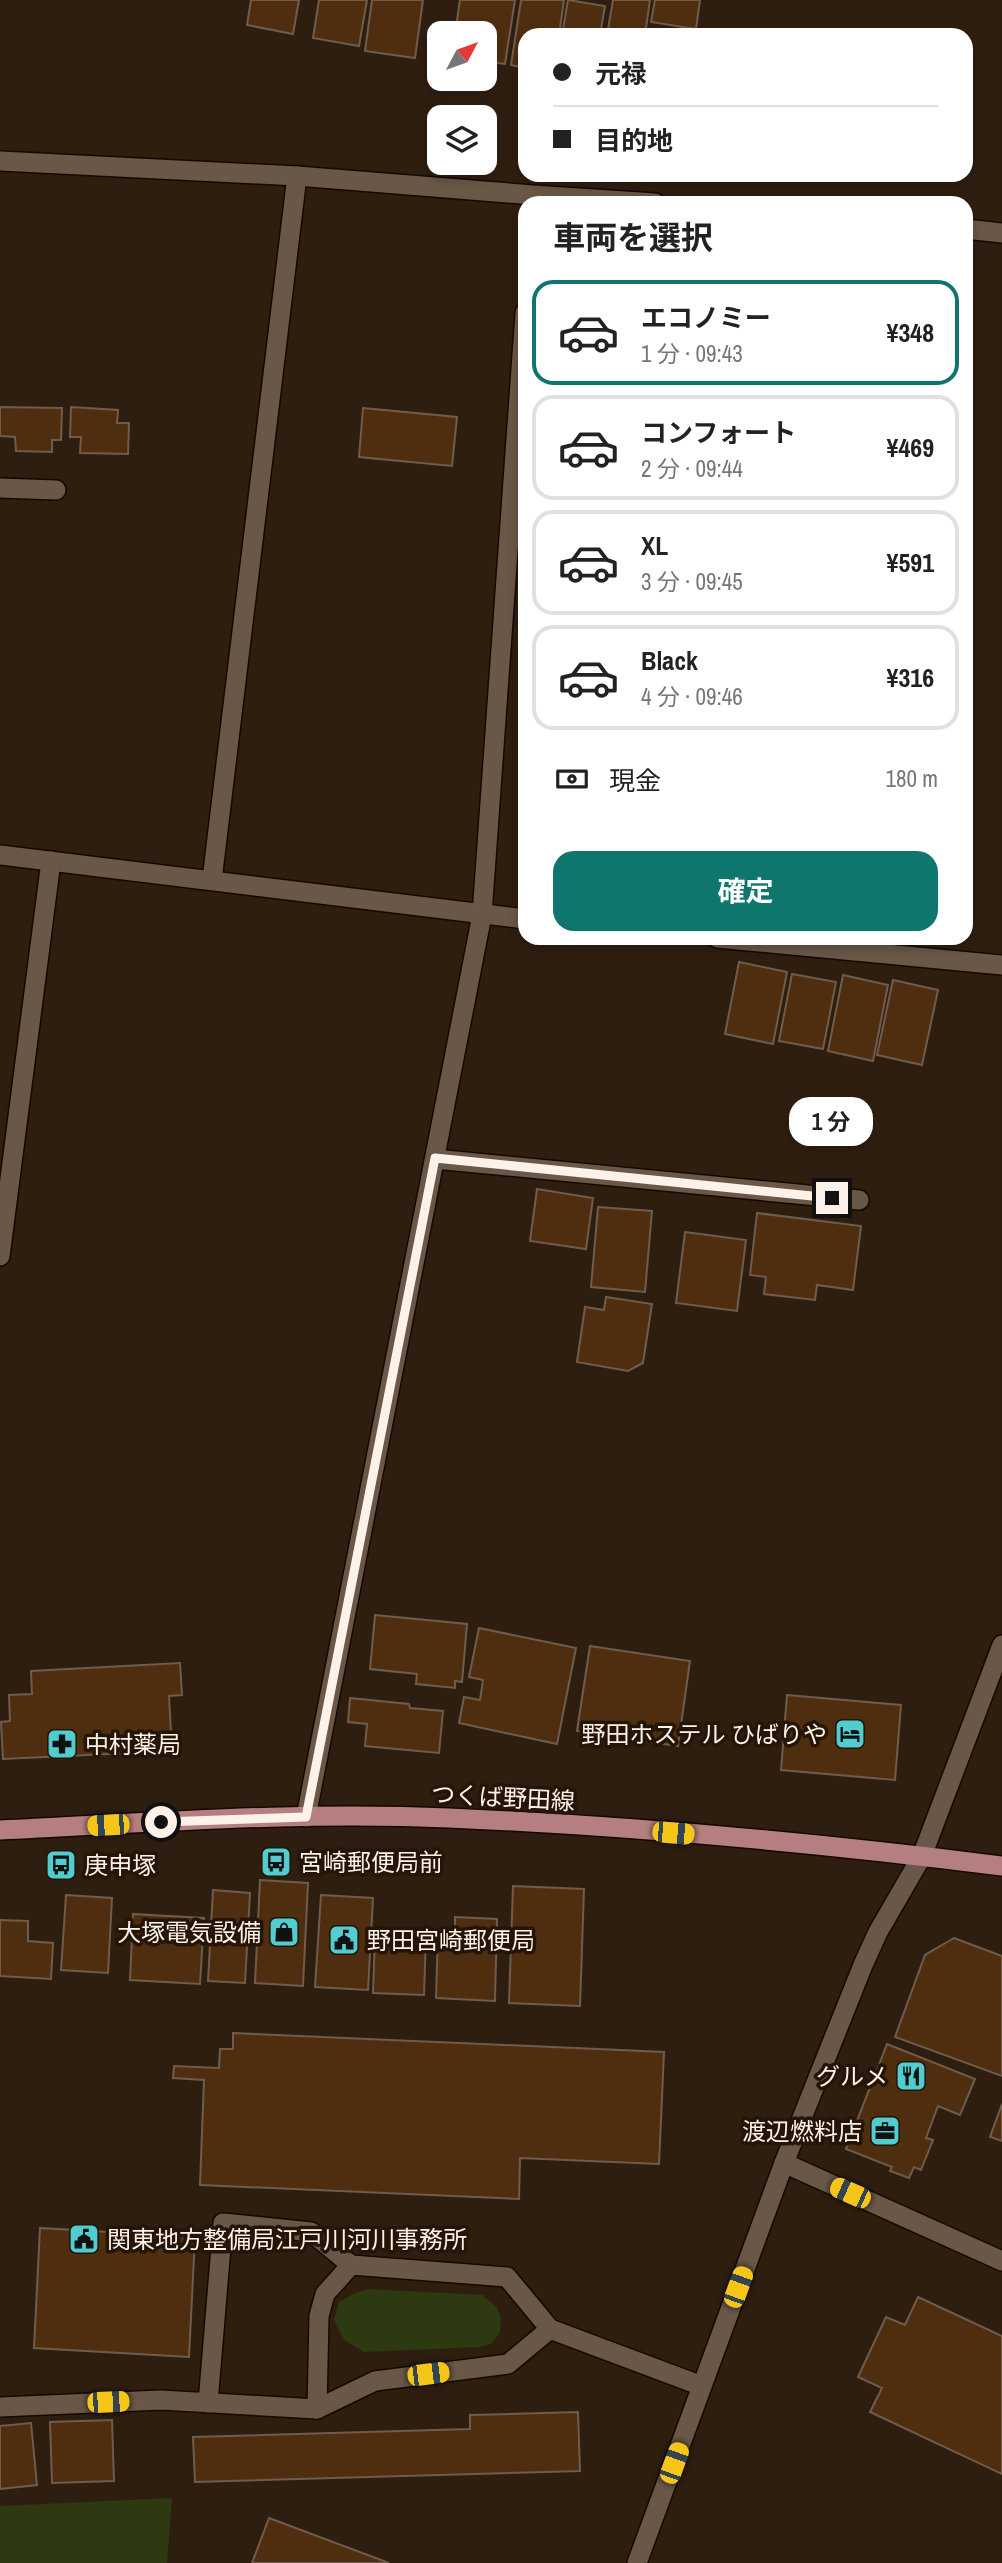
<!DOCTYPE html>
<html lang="ja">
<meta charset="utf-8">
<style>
:root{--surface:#fff;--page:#f6f6f6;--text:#222;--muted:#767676;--line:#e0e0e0;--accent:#0f766e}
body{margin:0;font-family:"Archivo Narrow","Noto Sans JP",sans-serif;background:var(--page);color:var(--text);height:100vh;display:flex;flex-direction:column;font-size:26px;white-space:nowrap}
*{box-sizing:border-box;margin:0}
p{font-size:23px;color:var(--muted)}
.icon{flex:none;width:38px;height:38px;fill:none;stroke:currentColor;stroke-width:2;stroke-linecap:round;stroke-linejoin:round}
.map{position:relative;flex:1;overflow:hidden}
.side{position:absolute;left:518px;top:196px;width:455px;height:749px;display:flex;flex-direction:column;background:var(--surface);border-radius:21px;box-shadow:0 4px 10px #0003}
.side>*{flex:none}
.guide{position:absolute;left:518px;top:28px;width:455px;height:154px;border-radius:21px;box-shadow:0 4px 10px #0003;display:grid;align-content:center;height:154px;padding:0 35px;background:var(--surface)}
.needle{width:46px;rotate:49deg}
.buttons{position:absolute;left:427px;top:21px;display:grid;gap:14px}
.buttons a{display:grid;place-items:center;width:70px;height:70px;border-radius:14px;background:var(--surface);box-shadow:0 4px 10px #0003;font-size:35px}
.end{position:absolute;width:32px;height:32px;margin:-16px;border:9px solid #fdf2e9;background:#111;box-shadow:0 0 0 4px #111}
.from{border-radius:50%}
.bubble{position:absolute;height:49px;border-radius:21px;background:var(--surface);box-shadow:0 4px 10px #0003;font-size:23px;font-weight:700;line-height:49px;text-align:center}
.car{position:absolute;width:21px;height:42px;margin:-21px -10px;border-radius:9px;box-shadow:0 0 5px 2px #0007;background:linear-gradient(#f5c518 24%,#345 0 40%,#f5c518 0 76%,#345 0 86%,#f5c518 0)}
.guide b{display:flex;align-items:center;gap:24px;height:66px;font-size:26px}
.guide b+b{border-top:2px solid var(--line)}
.guide i{width:18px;height:18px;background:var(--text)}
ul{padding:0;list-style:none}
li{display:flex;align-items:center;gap:21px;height:105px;margin:0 14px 10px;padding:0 21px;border:4px solid var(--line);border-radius:21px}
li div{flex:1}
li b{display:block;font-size:26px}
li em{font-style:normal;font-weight:700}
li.active{border-color:var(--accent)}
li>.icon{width:63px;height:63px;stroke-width:1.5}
h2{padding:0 35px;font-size:32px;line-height:84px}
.pay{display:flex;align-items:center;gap:18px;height:77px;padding:0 35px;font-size:26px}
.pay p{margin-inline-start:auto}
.action{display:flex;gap:14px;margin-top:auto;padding:14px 35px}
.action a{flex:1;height:80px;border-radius:21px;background:var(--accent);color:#fff;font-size:28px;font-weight:700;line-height:80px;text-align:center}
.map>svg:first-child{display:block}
</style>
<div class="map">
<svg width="1002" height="2563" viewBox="0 0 1002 2563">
<rect width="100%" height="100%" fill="#2e1e10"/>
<g fill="#2d3911">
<path d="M369,2289l113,6 14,11 5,12 -1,14 -8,11 -12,4 -116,5 -20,-12 -10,-20 5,-18 16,-9z"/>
<path d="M172,2498l-5,65h-167v-57z"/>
</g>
<g fill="#4f2e0f" stroke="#6f5c4d" stroke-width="2">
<path d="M251,0h48l-6,34 -46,-9z"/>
<path d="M319,0h48l-8,46 -46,-8z"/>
<path d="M372,0h51l-8,58 -50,-7z"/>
<path d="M460,0h55l-10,64 -20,-3v-28h-30z"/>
<path d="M521,0h43l-5,35h-34v33l-14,-3z"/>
<path d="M568,0l37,6 -5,29h-38z"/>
<path d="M613,0h37l-5,35h-38z"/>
<path d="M655,0h45l-4,29 -45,-7z"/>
<path d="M0,407l62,1 -1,32h-9v12l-36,-1 -1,-14 -15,-1z"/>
<path d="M71,407l47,3 -1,13h12l-1,31 -48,-1 1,-16h-11z"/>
<path d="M363,408l94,9 -5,49 -93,-9z"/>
<path d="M739,962l48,10 -14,72 -48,-10z"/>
<path d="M792,974l44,8 -13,67 -44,-8z"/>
<path d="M843,975l45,10 -15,76 -45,-10z"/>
<path d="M893,980l45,10 -16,75 -45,-10z"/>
<path d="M537,1189l56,9 -7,51 -56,-8z"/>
<path d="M598,1207l54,4 -7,81 -54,-5z"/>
<path d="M757,1213l104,13 -8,64 -36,-5 -2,15 -51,-6 2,-17 -16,-2z"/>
<path d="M685,1232l61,8 -9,71 -61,-8z"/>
<path d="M606,1297l46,7 -9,59 -15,8 -51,-9 8,-55 19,3z"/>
<path d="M375,1615l92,9 -5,58 -7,-1v7l-39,-4 1,-10 -47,-5z"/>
<path d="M479,1628l97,20 -19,96 -98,-21 5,-26 16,3 3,-20 -14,-3z"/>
<path d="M590,1646l100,15 -12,85 -101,-15z"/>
<path d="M180,1663l2,32 -13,1 3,55 -169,8 -2,-37 9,-1 -1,-26 23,-1 -1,-23z"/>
<path d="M787,1695l114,10 -6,75 -114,-10z"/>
<path d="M350,1698l59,6 1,4 33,3 -4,42 -74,-7 2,-22 -19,-2z"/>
<path d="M260,1880l48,3 -5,103 -48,-3z"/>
<path d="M513,1886l71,3 -4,117 -71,-3z"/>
<path d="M213,1890l37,3 -5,90 -37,-2z"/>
<path d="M66,1895l46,3 -4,75 -47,-3z"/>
<path d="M321,1895l52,3 -5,92 -53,-3z"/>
<path d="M133,1914l71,4 -4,66 -70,-4z"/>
<path d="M455,1917l42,2 -2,82 -59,-3 2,-64 17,1z"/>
<path d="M0,1920l28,1v20l25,2 -2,36 -51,-3z"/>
<path d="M375,1935l51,2 -2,58 -51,-2z"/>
<path d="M954,1938l48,18v120l-107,-39 30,-82z"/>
<path d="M233,2033l431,19 -5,112 -139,-6 -1,41 -319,-14 4,-105 -31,-2 1,-12 45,2 1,-19h13z"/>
<path d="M887,2044l88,35 -15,36 -22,-9 -12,32 7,2 -12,30 -7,-3 -5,11 -19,-7 2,-4 -46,-18z"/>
<path d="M1002,2104v37l-12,-4z"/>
<path d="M40,2228l155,9 -6,120 -155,-9z"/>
<path d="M918,2297l84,39v138l-132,-62 12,-24 -24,-11 28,-60 19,8z"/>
<path d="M578,2412l2,59 -385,11 -2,-45 277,-8v-14z"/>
<path d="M112,2420l2,61 -62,2 -2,-61z"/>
<path d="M31,2423l6,62 -37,4v-63z"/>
<path d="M269,2518l120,45h-137z"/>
</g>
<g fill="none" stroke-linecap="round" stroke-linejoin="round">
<g stroke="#160800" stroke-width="22">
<g id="service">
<path d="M0,161l297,15 236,19 122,8"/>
<path d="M966,229l36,4"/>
<path d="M0,488l56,2"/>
<path d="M0,855l525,64"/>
<path d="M212,880l85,-704"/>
<path d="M717,938l285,27"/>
<path d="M435,1159l424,41"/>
<path d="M0,1256l51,-395"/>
<path d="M306,1817l176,-902 43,-602"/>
<path d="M208,2403l15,-180 88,9 40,33"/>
<path d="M0,2407l161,-7 156,9 2,-93 6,-22 26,-29 156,12 43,52 152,57"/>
<path d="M317,2409l58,-28 133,-17 42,-35"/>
</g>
</g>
<g stroke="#160800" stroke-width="22">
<path id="minor" d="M784,2163l218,98"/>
</g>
<g stroke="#160800" stroke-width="22">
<path id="tertiary" d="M637,2563l147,-400 79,-198 15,-33 44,-76 80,-211"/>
</g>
<g stroke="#160800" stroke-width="22">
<path id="primary" d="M0,1830c149,-7 300,-19 449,-12 185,8 370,25 553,48"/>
</g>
<use href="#service" stroke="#695747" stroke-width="19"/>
<use href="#minor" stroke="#695747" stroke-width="19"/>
<use href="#tertiary" stroke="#695747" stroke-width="19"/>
<use href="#primary" stroke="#b57f7f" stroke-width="19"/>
</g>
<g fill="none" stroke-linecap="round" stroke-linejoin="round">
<path stroke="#fdf2e9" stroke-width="9" d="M161,1822l145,-5 129,-659 397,40"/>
</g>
<defs>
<g id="hotel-square" transform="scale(1.575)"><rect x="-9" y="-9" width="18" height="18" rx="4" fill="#52cdcf" stroke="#241507"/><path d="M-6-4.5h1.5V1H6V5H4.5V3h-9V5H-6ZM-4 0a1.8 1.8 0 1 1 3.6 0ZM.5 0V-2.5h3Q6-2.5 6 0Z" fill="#111"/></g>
<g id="pharmacy-square" transform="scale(1.575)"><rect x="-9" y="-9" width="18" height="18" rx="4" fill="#52cdcf" stroke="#241507"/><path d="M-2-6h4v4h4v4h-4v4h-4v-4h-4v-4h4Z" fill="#111"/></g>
<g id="bus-square" transform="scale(1.575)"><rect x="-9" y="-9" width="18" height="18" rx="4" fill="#52cdcf" stroke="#241507"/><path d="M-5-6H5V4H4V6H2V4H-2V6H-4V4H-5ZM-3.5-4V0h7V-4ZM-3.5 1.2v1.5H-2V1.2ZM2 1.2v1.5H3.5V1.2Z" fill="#111"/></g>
<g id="shop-square" transform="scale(1.575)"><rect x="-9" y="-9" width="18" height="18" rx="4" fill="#52cdcf" stroke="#241507"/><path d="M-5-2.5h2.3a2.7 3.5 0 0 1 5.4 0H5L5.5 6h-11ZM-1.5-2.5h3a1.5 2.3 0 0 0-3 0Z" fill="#111"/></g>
<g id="civic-square" transform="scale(1.575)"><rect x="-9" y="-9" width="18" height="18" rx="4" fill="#52cdcf" stroke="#241507"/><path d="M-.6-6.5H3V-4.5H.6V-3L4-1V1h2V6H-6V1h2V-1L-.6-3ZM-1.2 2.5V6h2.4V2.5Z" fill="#111"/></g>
<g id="restaurant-square" transform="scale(1.575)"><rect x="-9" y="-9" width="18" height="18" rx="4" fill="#52cdcf" stroke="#241507"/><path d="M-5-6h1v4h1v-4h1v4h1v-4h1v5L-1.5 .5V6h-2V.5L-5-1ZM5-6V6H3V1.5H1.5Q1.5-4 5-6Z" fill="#111"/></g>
<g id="office-square" transform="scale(1.575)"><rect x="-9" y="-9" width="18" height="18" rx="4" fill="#52cdcf" stroke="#241507"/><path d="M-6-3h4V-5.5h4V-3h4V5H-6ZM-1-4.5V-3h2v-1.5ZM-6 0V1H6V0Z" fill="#111"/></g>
</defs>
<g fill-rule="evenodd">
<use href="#hotel-square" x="850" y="1734"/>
<use href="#pharmacy-square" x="62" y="1744"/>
<use href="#bus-square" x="276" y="1862"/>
<use href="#bus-square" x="61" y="1865"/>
<use href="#shop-square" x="284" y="1932"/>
<use href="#civic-square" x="344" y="1940"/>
<use href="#restaurant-square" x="911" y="2076"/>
<use href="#office-square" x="885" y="2131"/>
<use href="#civic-square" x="84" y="2239"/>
</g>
<g text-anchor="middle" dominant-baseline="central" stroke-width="7" stroke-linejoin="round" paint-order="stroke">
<g font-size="24" fill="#fdf2e9" stroke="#241507" text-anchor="start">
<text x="827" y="1734" text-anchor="end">野田ホステル ひばりや</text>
<text x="85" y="1744">中村薬局</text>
<text x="299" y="1862">宮崎郵便局前</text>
<text x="84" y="1865">庚申塚</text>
<text x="261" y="1932" text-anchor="end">大塚電気設備</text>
<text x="367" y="1940">野田宮崎郵便局</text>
<text x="888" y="2076" text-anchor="end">グルメ</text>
<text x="862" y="2131" text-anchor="end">渡辺燃料店</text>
<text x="107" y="2239">関東地方整備局江戸川河川事務所</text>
</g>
<g font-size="24" fill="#fdf2e9" stroke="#241507">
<text transform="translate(503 1797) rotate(3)">つくば野田線</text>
</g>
</g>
</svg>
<div class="buttons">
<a><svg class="needle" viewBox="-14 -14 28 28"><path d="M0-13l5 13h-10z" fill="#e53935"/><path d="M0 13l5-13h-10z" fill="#767676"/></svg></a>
<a><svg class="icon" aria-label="layers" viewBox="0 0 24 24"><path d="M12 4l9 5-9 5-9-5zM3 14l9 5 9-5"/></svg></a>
</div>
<i class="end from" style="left:161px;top:1822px"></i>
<i class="end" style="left:832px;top:1198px"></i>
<div class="bubble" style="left:789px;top:1097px;width:84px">1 分</div>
<i class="car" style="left:108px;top:1825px;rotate:267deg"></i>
<i class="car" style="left:673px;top:1833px;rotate:95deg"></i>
<i class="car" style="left:850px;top:2193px;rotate:294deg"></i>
<i class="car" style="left:738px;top:2287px;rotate:20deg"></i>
<i class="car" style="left:428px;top:2374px;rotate:83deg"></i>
<i class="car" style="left:108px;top:2402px;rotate:88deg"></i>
<i class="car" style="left:674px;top:2463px;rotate:20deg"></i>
<div class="guide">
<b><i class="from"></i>元禄</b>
<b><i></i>目的地</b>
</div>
<section class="side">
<h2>車両を選択</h2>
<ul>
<li class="active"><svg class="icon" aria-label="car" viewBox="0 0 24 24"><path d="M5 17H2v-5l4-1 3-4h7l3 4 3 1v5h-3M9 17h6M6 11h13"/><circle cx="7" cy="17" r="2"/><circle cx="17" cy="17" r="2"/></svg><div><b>エコノミー</b><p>1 分 · 09:43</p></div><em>¥348</em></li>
<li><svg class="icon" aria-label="car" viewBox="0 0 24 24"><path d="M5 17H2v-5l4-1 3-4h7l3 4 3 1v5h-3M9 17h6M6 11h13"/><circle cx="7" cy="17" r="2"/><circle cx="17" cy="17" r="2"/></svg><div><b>コンフォート</b><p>2 分 · 09:44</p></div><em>¥469</em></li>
<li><svg class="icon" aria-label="car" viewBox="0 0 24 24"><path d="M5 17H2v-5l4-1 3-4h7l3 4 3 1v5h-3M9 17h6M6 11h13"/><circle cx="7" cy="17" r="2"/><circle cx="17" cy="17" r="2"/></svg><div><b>XL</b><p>3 分 · 09:45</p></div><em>¥591</em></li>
<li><svg class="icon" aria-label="car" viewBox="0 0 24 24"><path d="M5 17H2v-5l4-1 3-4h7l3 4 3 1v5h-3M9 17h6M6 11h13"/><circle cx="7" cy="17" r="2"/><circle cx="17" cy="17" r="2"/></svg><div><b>Black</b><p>4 分 · 09:46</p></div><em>¥316</em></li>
</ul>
<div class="pay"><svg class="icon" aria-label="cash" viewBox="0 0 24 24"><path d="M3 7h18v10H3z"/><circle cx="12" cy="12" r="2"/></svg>現金<p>180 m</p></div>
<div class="action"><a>確定</a></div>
</section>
</div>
